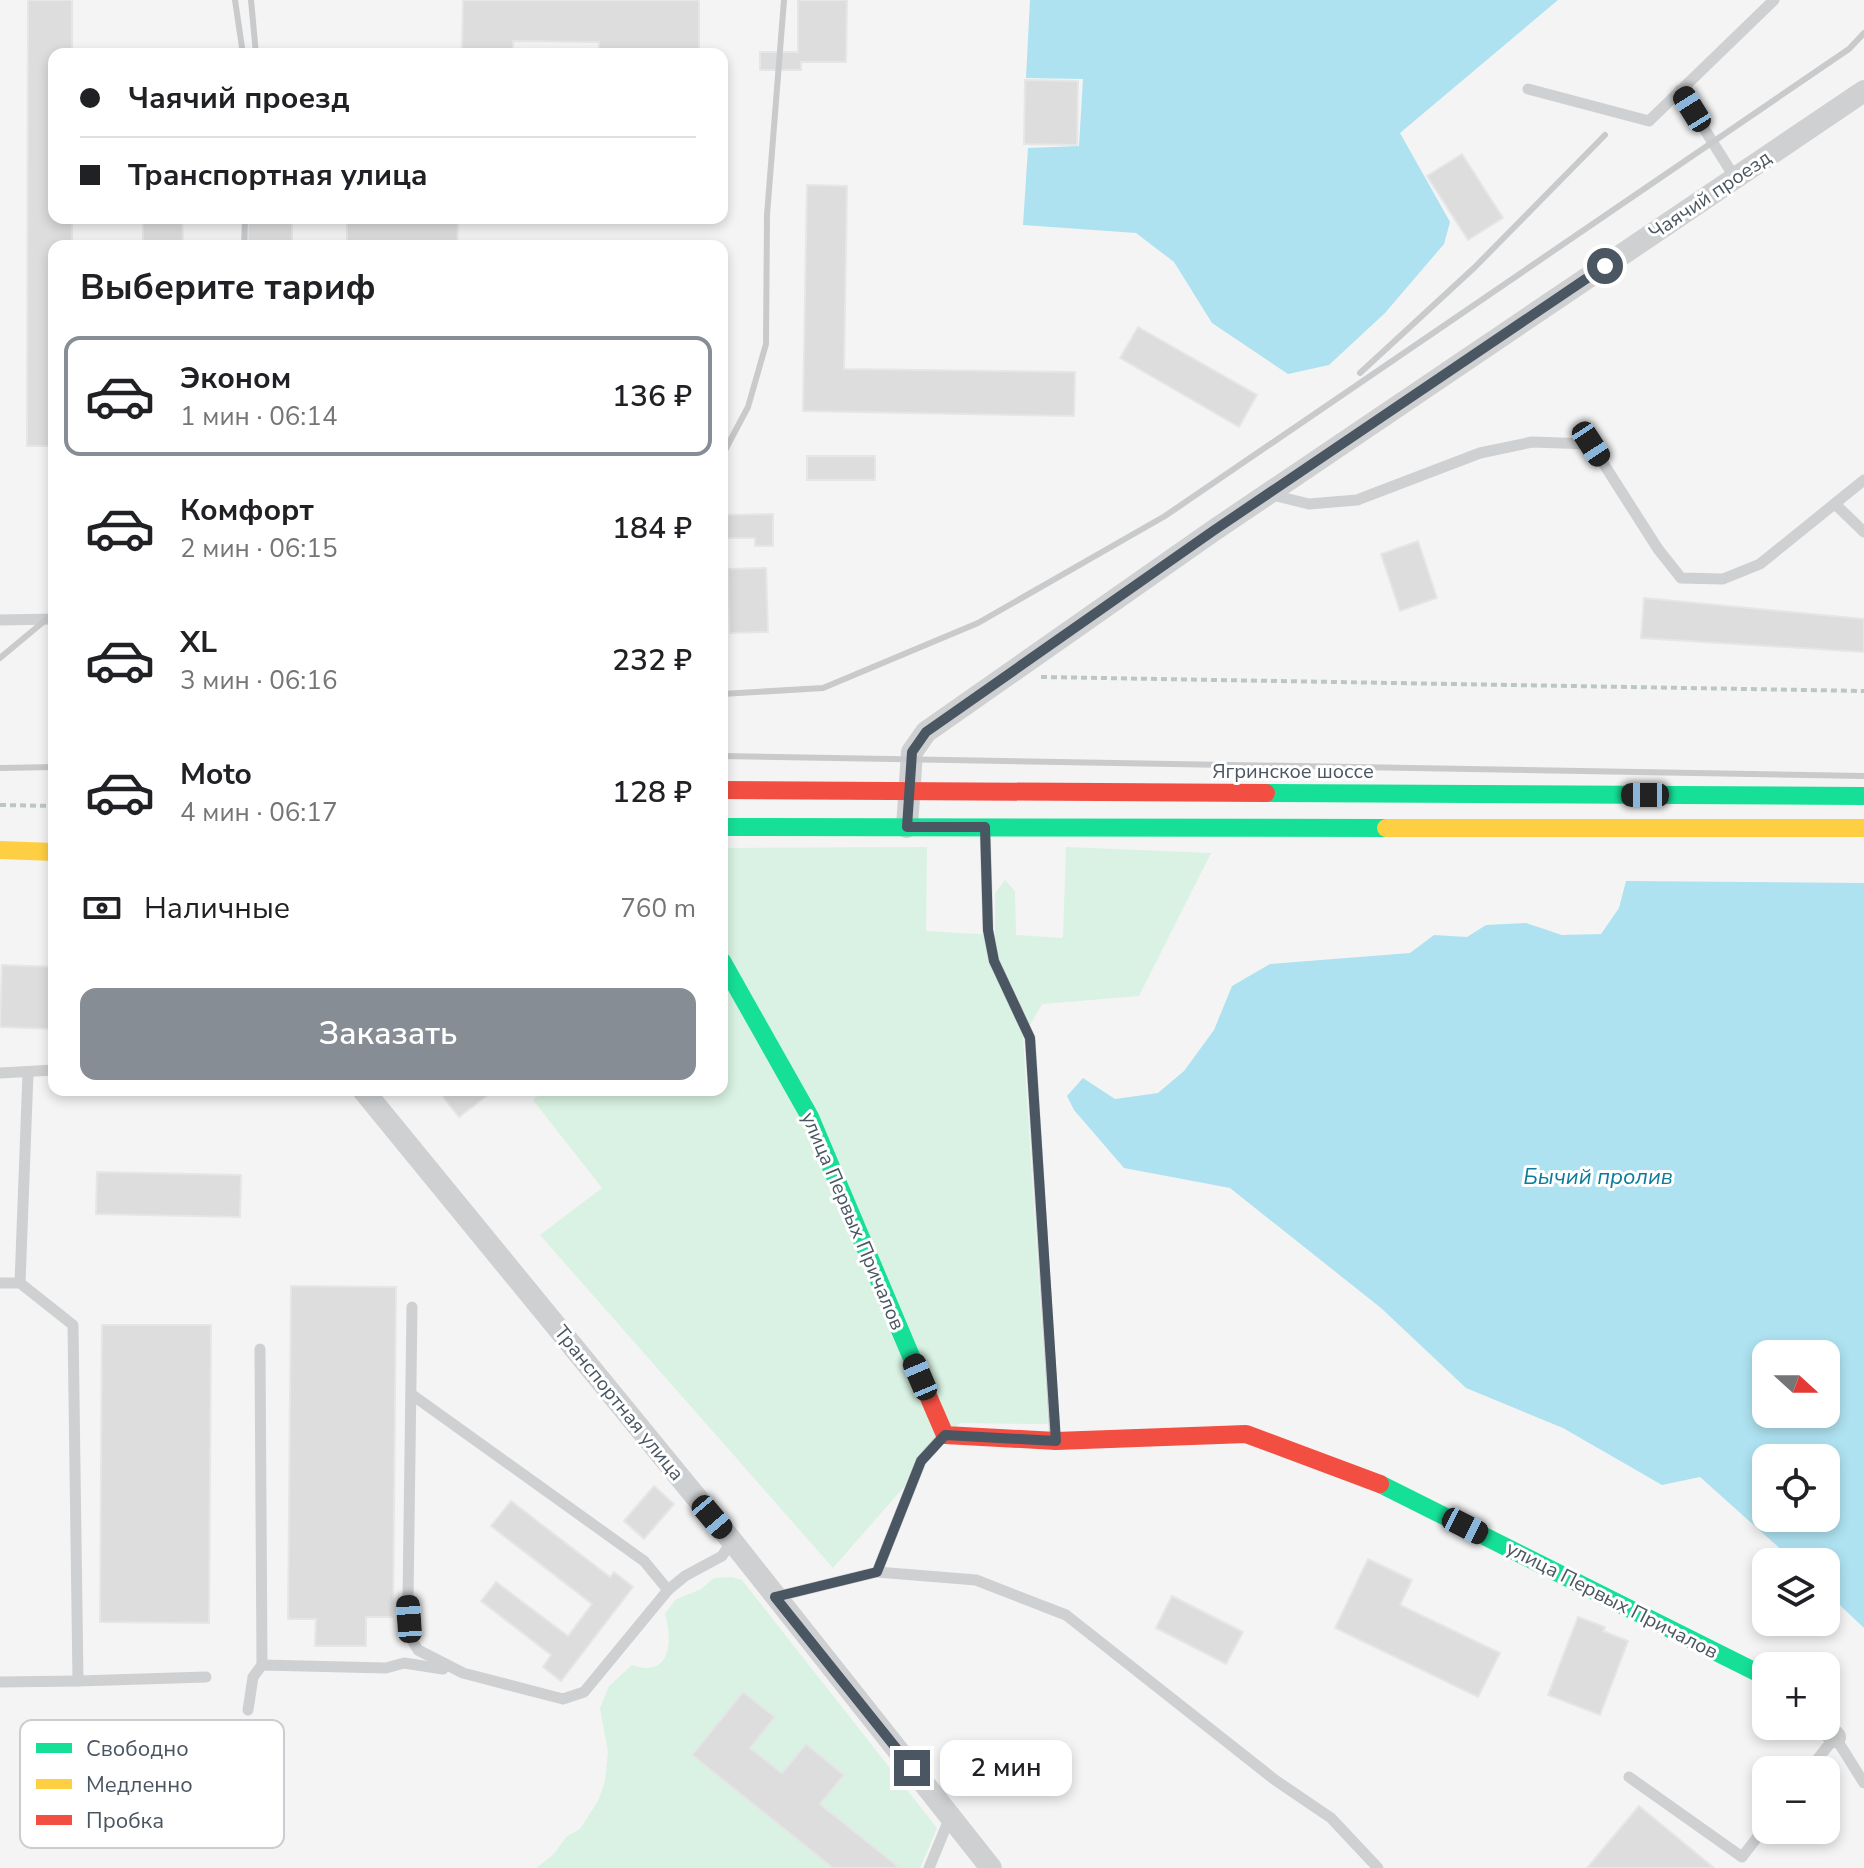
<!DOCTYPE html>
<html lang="ru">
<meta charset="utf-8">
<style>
:root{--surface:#fff;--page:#f6f6f6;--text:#202124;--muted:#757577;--line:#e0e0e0;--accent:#868d94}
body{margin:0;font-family:"Nunito Sans",sans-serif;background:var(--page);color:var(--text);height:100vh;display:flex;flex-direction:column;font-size:30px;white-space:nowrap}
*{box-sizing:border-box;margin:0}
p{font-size:26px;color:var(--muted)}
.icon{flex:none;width:44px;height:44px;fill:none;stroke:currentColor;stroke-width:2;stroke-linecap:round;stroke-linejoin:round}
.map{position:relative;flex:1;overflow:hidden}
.panel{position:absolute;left:48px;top:240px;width:680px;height:856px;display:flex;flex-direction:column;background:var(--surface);border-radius:16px;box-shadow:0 4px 12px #0003}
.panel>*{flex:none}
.hud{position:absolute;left:48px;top:48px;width:680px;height:176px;border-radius:16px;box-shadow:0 4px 12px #0003;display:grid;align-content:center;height:176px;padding:0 32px;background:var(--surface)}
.needle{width:52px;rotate:111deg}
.fabs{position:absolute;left:1752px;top:1340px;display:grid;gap:16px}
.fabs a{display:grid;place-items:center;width:88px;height:88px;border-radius:16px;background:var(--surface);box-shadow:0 4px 12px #0003;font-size:40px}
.end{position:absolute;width:36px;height:36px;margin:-18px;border:10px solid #4a5661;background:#fff;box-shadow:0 0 0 4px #fff}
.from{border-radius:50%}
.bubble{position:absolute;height:56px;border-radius:16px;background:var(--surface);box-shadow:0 4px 12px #0003;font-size:26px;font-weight:600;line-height:56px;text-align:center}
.car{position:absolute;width:24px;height:48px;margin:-24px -12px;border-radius:10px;box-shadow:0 0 6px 2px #0007;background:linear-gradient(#222 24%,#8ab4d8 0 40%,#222 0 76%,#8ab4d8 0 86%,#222 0)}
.hud b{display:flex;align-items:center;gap:28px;height:76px;font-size:30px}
.hud b+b{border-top:2px solid var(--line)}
.hud i{width:20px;height:20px;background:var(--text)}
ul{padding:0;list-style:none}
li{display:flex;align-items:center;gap:24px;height:120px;margin:0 16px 12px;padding:0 16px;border:4px solid transparent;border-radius:16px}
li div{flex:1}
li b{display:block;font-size:30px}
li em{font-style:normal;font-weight:600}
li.selected{border-color:var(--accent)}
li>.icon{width:72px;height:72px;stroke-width:1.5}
h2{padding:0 32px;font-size:36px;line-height:96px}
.pay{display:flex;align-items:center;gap:20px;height:88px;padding:0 32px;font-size:30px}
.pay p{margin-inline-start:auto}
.cta{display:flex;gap:16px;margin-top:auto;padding:16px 32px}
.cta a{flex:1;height:92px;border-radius:16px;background:var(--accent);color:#fff;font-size:32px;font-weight:600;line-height:92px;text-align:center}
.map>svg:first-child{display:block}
</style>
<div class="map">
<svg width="1864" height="1868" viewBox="0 0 1864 1868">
<rect width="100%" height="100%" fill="#f4f4f4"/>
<g fill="#d9f2e3">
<path d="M927,847l-1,84 69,4v-42l10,-13 10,11 1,44 47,3 3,-91 145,6 -72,143 -97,8 -19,33 25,387 -88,-1 -127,145 -293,-333 62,-47 -69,-88 12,-10h177v-242z"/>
<path d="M731,1577l11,3 195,248 -17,40h-20l-80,-64 23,-29 -37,-30 -24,28 -32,-25 25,-31 -32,-25 -50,63 140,113h-297l18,-14 12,-17 14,-8 18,-28 7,-20 3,-29 -8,-44 9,-22 23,-21c39,14 41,-24 33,-51l10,-14 26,-11 13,-11z"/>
</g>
<g fill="#aee2f0" fill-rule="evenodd">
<path d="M1030,0h528l-158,133 50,89 -6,22 -59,69 -56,52 -41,9 -76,-51 -38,-61 -38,-29 -113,-8 5,-77 51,-2 4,-67 -57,-1z"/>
<path d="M1626,881l238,2v745l-38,-36v-30h-31l-95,-85 -38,8 -99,-57 -97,-40 -85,-80 -151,-120 -106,-20 -50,-58 -7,-14 16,-18 32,21 43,-6 26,-22 30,-41 18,-44 38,-22 140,-11 24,-18 33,2 19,-12 40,-2 36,12 39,-1 18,-26zM1766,1354h60v60h-60zM1766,1458h60v60h-60z"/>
</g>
<g fill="#ddddde" stroke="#e5e6e7" stroke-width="2">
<path d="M28,0h44v54h-18v164h18v28h-18v200h-27z"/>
<path d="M463,0h236v54h-100v-12l-86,-1v13h-51z"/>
<path d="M798,0h49l-1,62h-45v8h-41v-18h38z"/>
<path d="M1025,80l53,1 -1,64 -53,-1z"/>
<path d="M1462,154l41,64 -35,22 -41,-64z"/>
<path d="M807,185l40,1 -3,183 231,3 -1,44 -271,-5z"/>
<path d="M143,218h39l1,27 -40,1z"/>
<rect x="248" y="218" width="44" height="28"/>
<path d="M347,218h111l-1,28h-110z"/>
<path d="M1138,327l119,68 -18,32 -119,-69z"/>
<rect x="807" y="456" width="68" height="24"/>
<path d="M773,514v32h-18v-8h-30l-1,-23z"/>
<path d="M1418,541l19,57 -37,13 -19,-57z"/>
<path d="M766,568l2,64 -38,1 -2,-64z"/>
<path d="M1644,598l220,21v33l-223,-14z"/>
<path d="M2,965l52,2 -2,62 -52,-2z"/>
<path d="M438,1090h56l-35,27z"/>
<path d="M97,1172l144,3 -1,42 -144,-3z"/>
<path d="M291,1286l105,1 -3,330h-27v29h-51l1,-27h-28z"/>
<path d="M102,1325h109l-2,298 -109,-1z"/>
<path d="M654,1486l20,18 -30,35 -20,-18z"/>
<path d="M511,1501l99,76 4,-5 19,15 -72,94 -18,-14 8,-12 -70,-54 15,-19 72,54 24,-32 -101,-78z"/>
<path d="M1368,1559l44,21 -12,25 100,48 -22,44 -143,-69z"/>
<path d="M1172,1596l71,36 -17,32 -70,-36z"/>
<path d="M1578,1617l27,10 -2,4 25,10 -28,74 -52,-20z"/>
<path d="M743,1692l32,25 -25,31 32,25 24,-29 38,31 -24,29 80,64h-67l-141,-113z"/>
<path d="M1639,1806l75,62h-127z"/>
</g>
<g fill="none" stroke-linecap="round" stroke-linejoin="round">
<g stroke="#bcc7c4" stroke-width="4" stroke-dasharray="6 4" stroke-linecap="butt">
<path d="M1041,677l823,14"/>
<path d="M0,805l54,1"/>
</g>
<g stroke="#ced0d2" stroke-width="11">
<path d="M1528,89l121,32 125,-121"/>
<path d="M1680,90l55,88"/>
<path d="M1269,494l40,10 48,-4 123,-47 52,-11 59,2 67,105 23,29 42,1 37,-15 104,-84"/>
<path d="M1835,504l29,28"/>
<path d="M0,620l54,-1"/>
<path d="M985,827l3,103 6,31 36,77 25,402"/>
<path d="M0,1073l54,-3"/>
<path d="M0,1283h20l53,42 5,356 128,-4"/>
<path d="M20,1283l8,-210"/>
<path d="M412,1307l-4,292 3,39 7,12 45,23 100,26 21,-7 84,-102 17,-14 37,-20 10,-15"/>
<path d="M260,1349l2,316"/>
<path d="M411,1394l233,167 24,29"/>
<path d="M877,1572l99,8 90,35 209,165 56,38 47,50"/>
<path d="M775,1597l102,-25 44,-111 23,-26"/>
<path d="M0,1682l78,-1"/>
<path d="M248,1710l5,-33 9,-12 124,3 18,-5 39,6"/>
<path d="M1809,1770l26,-33 29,46"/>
<path d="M1629,1777l113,80 24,-31"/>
<path d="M929,1868l21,-51"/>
</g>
<g stroke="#ced0d2" stroke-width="22">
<path d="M907,827l5,-75 14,-20 287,-201 651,-440"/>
<path d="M363,1090l369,451 259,327"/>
<path d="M1824,1726l11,11"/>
</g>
<g stroke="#16e098" stroke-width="18">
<path d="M1266,793l598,3"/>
<path d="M722,827l664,1"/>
<path d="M722,961l88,156 106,251"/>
<path d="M1380,1484l386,193"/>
</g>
<g stroke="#ffcf43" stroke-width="18">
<path d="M1386,828h478"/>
<path d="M0,850l54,2"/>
</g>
<g stroke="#f24e42" stroke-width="18">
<path d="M722,790l544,3"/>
<path d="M916,1368l29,67 111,6 190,-7 134,50"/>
</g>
<g stroke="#c9cacc" stroke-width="6">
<path d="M235,0l8,54"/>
<path d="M251,0l5,54"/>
<path d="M244,246l1,-28"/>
<path d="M1360,373l115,-106 130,-132"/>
<path d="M722,456l26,-49 18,-63 1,-129 17,-215"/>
<path d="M0,658l54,-45"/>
<path d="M722,694l101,-6 155,-65 187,-107 684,-467 15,-16"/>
<path d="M722,756l1142,20"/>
<path d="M0,768l54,-1"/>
</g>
</g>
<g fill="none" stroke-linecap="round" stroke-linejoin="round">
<path stroke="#4a5661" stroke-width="10" d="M912,1768l-137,-171 102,-25 44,-111 24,-26 111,6 -26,-403 -36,-77 -6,-31 -3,-103h-78l5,-75 14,-20 287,-201 392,-265"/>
</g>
<g text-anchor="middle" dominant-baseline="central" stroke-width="6" stroke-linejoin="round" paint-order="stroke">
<g font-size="20" fill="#4a5661" stroke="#fff">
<text transform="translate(1710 195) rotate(-34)">Чаячий проезд</text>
<text x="1293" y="771">Ягринское шоссе</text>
<text transform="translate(853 1221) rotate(67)">улица Первых Причалов</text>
<text transform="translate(619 1403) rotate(51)">Транспортная улица</text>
<text transform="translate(1612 1600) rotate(27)">улица Первых Причалов</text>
</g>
<g font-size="22" font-style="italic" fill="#0c7c9b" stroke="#fff">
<text x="1598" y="1177">Бычий пролив</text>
</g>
</g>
<rect x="20" y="1720" width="264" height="128" rx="12" fill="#fff" stroke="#c9ccd0" stroke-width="2"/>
<rect x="36" y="1743" width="36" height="10" fill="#16e098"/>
<rect x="36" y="1779" width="36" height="10" fill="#ffcf43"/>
<rect x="36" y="1815" width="36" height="10" fill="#f24e42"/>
<g font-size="22" fill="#4a5661">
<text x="86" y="1756">Свободно</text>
<text x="86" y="1792">Медленно</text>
<text x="86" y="1828">Пробка</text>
</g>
</svg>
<div class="fabs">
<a><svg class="needle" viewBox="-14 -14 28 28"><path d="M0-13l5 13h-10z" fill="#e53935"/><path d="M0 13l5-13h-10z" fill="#757577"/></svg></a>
<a><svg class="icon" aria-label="locate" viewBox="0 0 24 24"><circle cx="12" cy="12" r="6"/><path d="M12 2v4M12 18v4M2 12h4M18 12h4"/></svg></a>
<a><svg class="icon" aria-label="layers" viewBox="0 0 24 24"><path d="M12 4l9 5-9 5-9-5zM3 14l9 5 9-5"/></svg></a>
<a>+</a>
<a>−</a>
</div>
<i class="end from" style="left:1605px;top:266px"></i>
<i class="end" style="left:912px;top:1768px"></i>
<div class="bubble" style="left:940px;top:1740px;width:132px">2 мин</div>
<i class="car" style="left:1692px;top:109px;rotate:328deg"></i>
<i class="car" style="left:1591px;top:444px;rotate:147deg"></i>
<i class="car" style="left:1645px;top:795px;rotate:270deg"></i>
<i class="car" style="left:920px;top:1377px;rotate:337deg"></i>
<i class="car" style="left:712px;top:1517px;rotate:140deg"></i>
<i class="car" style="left:1465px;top:1526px;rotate:117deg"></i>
<i class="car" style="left:409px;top:1619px;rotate:356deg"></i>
<div class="hud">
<b><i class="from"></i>Чаячий проезд</b>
<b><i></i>Транспортная улица</b>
</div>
<section class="panel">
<h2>Выберите тариф</h2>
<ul>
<li class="selected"><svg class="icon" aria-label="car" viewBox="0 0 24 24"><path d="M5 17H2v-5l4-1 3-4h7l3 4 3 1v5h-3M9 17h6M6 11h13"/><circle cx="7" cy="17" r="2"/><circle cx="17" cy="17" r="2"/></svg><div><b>Эконом</b><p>1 мин · 06:14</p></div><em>136 ₽</em></li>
<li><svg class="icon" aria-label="car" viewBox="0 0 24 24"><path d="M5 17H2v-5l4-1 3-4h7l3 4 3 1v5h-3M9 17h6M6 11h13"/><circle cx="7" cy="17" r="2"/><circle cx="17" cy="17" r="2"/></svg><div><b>Комфорт</b><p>2 мин · 06:15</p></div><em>184 ₽</em></li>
<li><svg class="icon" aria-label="car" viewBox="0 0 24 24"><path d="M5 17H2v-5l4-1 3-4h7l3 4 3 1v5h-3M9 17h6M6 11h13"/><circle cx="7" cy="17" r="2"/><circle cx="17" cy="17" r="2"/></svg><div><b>XL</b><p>3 мин · 06:16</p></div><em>232 ₽</em></li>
<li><svg class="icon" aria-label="car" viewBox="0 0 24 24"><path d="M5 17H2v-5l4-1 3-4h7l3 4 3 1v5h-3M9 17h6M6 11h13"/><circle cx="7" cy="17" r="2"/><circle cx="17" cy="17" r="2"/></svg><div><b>Moto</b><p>4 мин · 06:17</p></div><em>128 ₽</em></li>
</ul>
<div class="pay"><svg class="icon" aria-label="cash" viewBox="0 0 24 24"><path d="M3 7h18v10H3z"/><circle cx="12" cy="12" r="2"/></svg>Наличные<p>760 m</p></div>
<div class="cta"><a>Заказать</a></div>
</section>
</div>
